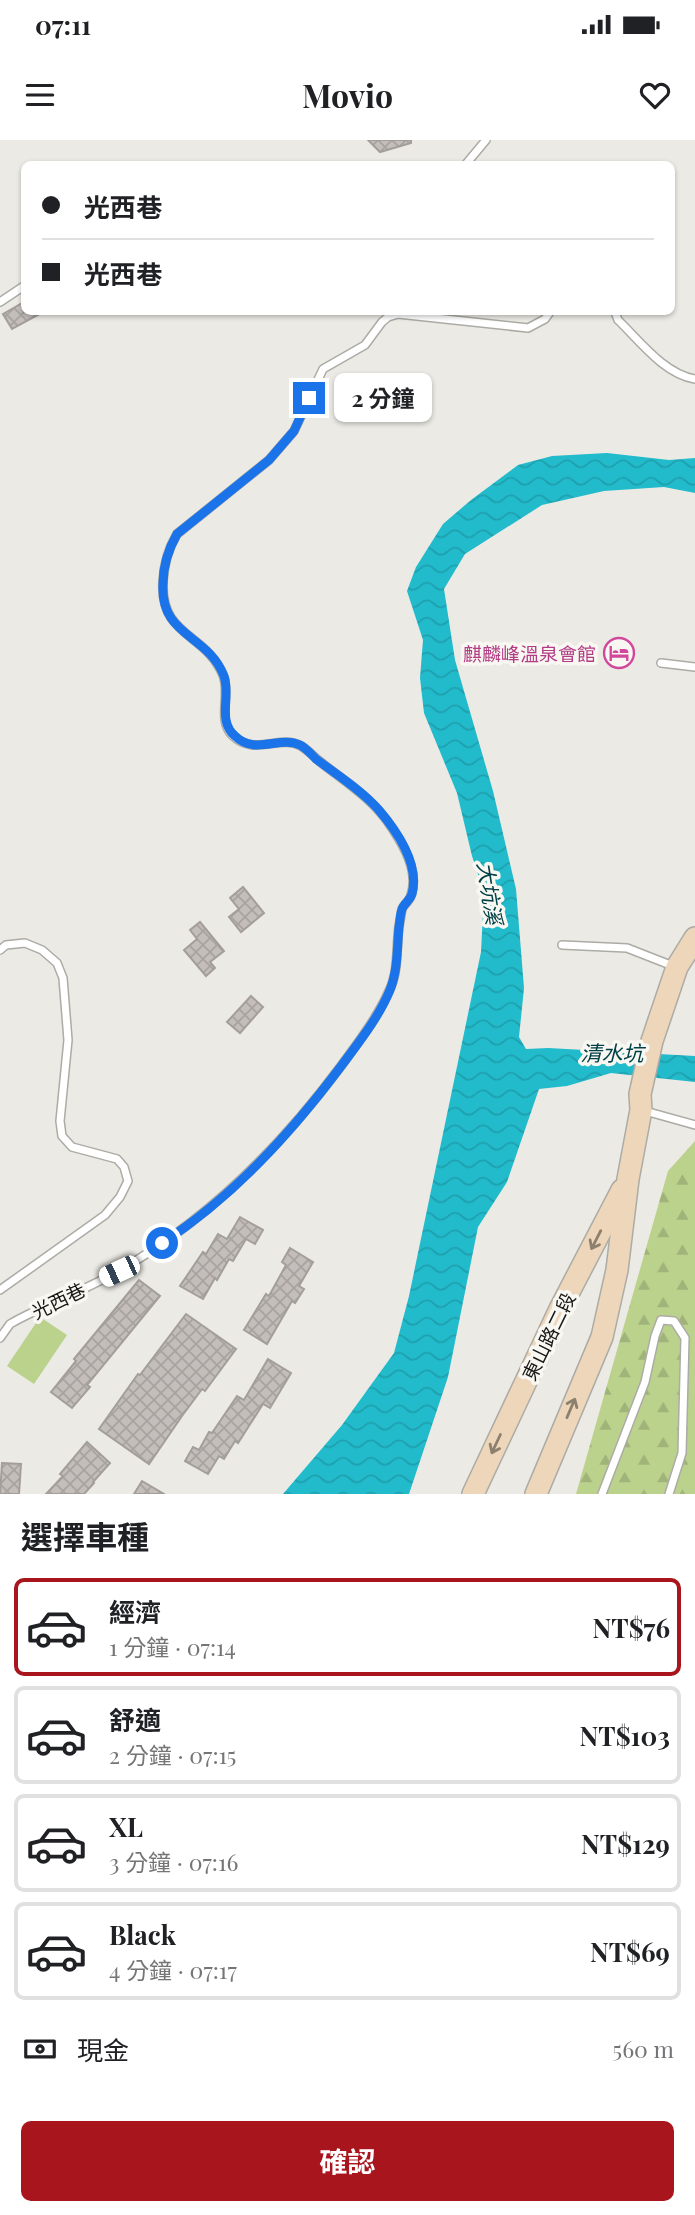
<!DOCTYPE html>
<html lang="zh-TW">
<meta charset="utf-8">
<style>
:root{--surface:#fff;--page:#f6f6f6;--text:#202124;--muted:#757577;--line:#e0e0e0;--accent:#a9151d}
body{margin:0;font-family:"Playfair Display","Noto Sans TC",serif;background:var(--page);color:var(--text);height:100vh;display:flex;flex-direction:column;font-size:26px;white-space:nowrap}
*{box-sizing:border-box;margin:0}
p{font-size:23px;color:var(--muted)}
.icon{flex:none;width:38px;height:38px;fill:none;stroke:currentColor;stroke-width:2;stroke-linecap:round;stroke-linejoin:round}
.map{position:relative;height:1354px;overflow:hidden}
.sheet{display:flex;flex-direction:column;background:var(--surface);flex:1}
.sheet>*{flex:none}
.top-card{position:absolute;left:21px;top:21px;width:654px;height:154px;border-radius:10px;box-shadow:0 2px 5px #0004;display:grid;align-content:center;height:154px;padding:0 21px;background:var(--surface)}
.end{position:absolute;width:32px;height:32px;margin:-16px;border:9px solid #1a73e8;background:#fff;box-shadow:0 0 0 4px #fff}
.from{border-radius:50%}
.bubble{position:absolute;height:49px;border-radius:10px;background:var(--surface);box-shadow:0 2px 5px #0004;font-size:23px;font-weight:700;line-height:49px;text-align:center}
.car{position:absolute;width:21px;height:42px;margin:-21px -10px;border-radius:9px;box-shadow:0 0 5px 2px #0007;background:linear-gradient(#fff 24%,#345 0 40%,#fff 0 76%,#345 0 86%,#fff 0)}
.top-card b{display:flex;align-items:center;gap:24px;height:66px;font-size:26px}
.top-card b+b{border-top:2px solid var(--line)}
.top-card i{width:18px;height:18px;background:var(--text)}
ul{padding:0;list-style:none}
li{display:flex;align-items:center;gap:21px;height:98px;margin:0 14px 10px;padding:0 7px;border:4px solid var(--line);border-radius:10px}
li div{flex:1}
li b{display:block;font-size:26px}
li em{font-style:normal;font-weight:700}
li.on{border-color:var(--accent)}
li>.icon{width:63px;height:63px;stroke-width:1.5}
h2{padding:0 21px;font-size:32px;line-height:84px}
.pay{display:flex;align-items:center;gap:18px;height:77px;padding:0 21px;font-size:26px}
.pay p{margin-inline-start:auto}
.button{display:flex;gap:14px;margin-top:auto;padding:14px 21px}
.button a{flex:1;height:80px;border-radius:10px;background:var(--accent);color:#fff;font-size:28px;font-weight:700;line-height:80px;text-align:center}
.status{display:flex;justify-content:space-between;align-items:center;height:49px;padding:0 35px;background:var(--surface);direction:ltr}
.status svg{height:19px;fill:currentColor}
header{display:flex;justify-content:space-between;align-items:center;height:91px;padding:0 21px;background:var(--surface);font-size:32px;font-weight:700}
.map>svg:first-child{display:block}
</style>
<div class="status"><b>07:11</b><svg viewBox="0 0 49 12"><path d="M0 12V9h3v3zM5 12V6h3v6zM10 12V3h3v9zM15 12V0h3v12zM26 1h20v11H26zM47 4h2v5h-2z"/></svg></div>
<header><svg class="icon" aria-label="menu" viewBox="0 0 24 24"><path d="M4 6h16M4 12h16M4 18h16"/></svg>Movio<svg class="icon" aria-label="heart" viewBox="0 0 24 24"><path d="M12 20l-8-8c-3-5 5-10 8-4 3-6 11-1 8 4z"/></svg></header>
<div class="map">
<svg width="695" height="1354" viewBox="0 0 695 1354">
<defs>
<pattern id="forest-firs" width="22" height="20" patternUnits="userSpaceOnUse" patternTransform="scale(1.75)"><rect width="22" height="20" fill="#bbd28d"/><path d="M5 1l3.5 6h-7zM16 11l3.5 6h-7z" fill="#a0b479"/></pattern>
<pattern id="water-waves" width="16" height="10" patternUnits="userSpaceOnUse" patternTransform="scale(1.75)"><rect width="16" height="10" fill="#2bc"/><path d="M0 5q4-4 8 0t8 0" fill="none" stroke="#1ea0ae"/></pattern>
<pattern id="building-cross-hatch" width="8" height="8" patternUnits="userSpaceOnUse" patternTransform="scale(1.75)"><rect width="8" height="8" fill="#c4bebb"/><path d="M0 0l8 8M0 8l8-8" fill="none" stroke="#a8a3a0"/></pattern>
</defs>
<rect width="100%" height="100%" fill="#ebeae4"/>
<path fill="#bbd28d" d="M40,1177l27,18 -33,49 -27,-18z"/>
<path fill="url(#forest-firs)" d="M695,1001v353h-119l92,-323z"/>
<path fill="url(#water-waves)" d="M607,313l62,7 26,-2v35l-31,-6 -60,4 -62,14 -77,49 -21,35 11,71 38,131 23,98 8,99 -5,49 7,12 22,-1 147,8v26l-84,-9 -44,13 -28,3 -32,93 -29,45 -30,150 -39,117h-126l59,-69 52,-72 15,-57 72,-344 3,-60 -12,-36 -15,-63 -33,-80 -4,-35 3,-38 -16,-49 9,-24 27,-43 28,-24 47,-35 34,-9z"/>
<g fill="url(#building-cross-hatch)" stroke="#a49e9b" stroke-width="2">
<path d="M368,0h43v3l-31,9z"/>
<path d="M24,162v10h19l-31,17 -9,-15z"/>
<path d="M243,747l21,26 -23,19 -12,-15 10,-8 -9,-11z"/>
<path d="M200,782l24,29 -14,11 5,6 -9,8 -22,-26 13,-11 -7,-9z"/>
<path d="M251,856l12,11 -23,26 -13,-11z"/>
<path d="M240,1077l23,13 -8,14 -9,-5 -13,22 -4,-2 -12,21 -2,-2 -12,21 -23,-13 23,-34 3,2 12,-20 9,5z"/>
<path d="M290,1108l23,14 -14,24 5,3 -9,14 -3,-2 -25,43 -23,-14 22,-36 3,2 17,-31 -4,-3z"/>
<path d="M139,1140l21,16 -73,89 3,2 -18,21 -21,-16 25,-31 -2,-2z"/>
<path d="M186,1174l50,35 -31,42 -3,-2 -20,27 -33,48 -50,-35 39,-55 2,1z"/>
<path d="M268,1219l23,14 -21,35 -7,-4 -25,39 -3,-2 -11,18 -5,-3 -11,18 -23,-13 8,-14 6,3 10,-18 3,1 25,-37 7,4z"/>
<path d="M87,1302l23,21 -17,19 1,1 -10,11h-38l17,-18 -3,-2z"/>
<path d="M2,1323l19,1 -2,30h-19z"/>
<path d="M142,1341l22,13h-30z"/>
</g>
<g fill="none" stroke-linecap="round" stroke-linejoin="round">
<g stroke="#acaba5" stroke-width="10">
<g id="service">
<path d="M466,24l20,-24"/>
<path d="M0,162l24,-16"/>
<path d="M615,172l3,8c22,21 46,54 77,59"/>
<path d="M661,523l34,4"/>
<path d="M562,805l65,3 46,18"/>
<path d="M0,810l6,-5 19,-2 17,7 15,13 6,15 5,62 -8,81 2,15 10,11 45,12 7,8 4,14 -8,16 -15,18 -105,75"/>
<path d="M645,971l50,14"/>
<path d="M0,1198l10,-14c35,-20 75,-33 110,-54 89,-51 160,-122 221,-204 17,-23 36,-48 48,-75 10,-20 7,-44 10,-65 1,-5 2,-12 3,-17 2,-5 8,-8 9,-14 8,-23 -7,-49 -19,-67 -18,-29 -48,-47 -74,-68 -5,-4 -11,-11 -17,-14 -21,-12 -47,11 -69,-11 -15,-16 -1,-41 -9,-60 -18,-43 -63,-38 -60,-94 1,-17 5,-32 14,-47l92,-74 25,-29 29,-62 42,-24 17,-23 6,-5 10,-3 130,14 17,-9 5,-7"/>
<path d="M602,1354l43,-112 10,-46 6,-16 13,1 11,17 -3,115 -13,41"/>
</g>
</g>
<g stroke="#acaba5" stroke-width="24">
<g id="secondary">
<path d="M473,1354l87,-185 62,-119"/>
<path d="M536,1354l66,-157 15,-67 11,-91 13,-69 -1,-16 12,-53 25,-74 18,-29"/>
</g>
</g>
<use href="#service" stroke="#fff" stroke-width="7"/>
<use href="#secondary" stroke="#edd6b9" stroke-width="21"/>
</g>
<defs><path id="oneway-shaft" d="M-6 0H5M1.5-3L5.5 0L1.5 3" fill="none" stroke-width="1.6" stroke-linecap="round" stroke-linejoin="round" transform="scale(1.75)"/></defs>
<g stroke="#8d806f">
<use href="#oneway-shaft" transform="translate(596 1100) rotate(117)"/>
<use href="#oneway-shaft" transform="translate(571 1268) rotate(-67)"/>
<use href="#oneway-shaft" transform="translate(496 1304) rotate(115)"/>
</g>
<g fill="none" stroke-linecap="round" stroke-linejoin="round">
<path stroke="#1a73e8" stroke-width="9" d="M162,1103c72,-47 129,-110 180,-178 17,-23 37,-48 48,-75 8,-20 7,-42 9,-63 1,-5 1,-15 4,-20 3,-5 7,-7 9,-13 8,-30 -16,-64 -34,-85 -18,-20 -41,-34 -62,-50 -4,-4 -10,-11 -16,-14 -21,-10 -44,11 -65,-9 -18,-15 -4,-40 -11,-60 -16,-42 -64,-39 -61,-92 0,-19 5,-34 14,-50l92,-74 25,-29 15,-33"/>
</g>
<defs>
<g id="hotel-ring" transform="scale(1.575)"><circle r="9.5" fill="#f9f7f1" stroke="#d1479c" stroke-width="1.5"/><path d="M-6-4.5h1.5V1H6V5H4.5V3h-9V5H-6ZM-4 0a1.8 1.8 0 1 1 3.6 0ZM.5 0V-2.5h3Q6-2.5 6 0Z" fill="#d1479c"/></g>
</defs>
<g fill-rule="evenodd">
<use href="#hotel-ring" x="619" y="513"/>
</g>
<g text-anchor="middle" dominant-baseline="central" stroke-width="7" stroke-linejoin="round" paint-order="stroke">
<g font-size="19" fill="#b23c85" stroke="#f9f7f1" text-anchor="end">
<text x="596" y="513">麒麟峰溫泉會館</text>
</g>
<g font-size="19" fill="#181715" stroke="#f9f7f1">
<text transform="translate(58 1160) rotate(-26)">光西巷</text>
<text transform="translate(548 1196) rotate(-64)">東山路二段</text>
</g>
<g font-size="21" font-style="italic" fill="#004047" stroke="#f9f7f1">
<text transform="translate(491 753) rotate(81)">大坑溪</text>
<text x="612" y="912">清水坑</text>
</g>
</g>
</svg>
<i class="end from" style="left:162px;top:1103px"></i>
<i class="end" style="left:309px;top:258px"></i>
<div class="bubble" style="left:334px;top:233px;width:98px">2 分鐘</div>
<i class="car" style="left:119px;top:1131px;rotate:245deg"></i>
<div class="top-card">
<b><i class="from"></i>光西巷</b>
<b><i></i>光西巷</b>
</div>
</div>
<section class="sheet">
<h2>選擇車種</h2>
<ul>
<li class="on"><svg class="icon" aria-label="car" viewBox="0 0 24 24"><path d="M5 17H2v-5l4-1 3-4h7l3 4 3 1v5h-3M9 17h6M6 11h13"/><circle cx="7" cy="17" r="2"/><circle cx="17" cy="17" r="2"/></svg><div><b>經濟</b><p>1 分鐘 · 07:14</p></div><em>NT$76</em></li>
<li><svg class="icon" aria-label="car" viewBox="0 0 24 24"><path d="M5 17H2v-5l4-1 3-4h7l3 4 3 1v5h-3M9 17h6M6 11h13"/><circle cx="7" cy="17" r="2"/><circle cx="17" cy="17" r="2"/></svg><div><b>舒適</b><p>2 分鐘 · 07:15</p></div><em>NT$103</em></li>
<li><svg class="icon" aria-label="car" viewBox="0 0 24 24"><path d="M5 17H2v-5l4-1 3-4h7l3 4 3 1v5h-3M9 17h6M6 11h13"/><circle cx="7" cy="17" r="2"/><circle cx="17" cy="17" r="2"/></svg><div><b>XL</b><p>3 分鐘 · 07:16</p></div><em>NT$129</em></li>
<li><svg class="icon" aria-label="car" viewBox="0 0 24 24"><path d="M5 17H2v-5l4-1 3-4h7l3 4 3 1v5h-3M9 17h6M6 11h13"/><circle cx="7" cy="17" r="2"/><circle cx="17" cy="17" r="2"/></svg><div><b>Black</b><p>4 分鐘 · 07:17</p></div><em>NT$69</em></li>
</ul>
<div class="pay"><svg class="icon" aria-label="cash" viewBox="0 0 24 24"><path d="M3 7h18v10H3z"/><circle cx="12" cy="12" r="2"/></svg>現金<p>560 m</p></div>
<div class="button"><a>確認</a></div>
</section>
